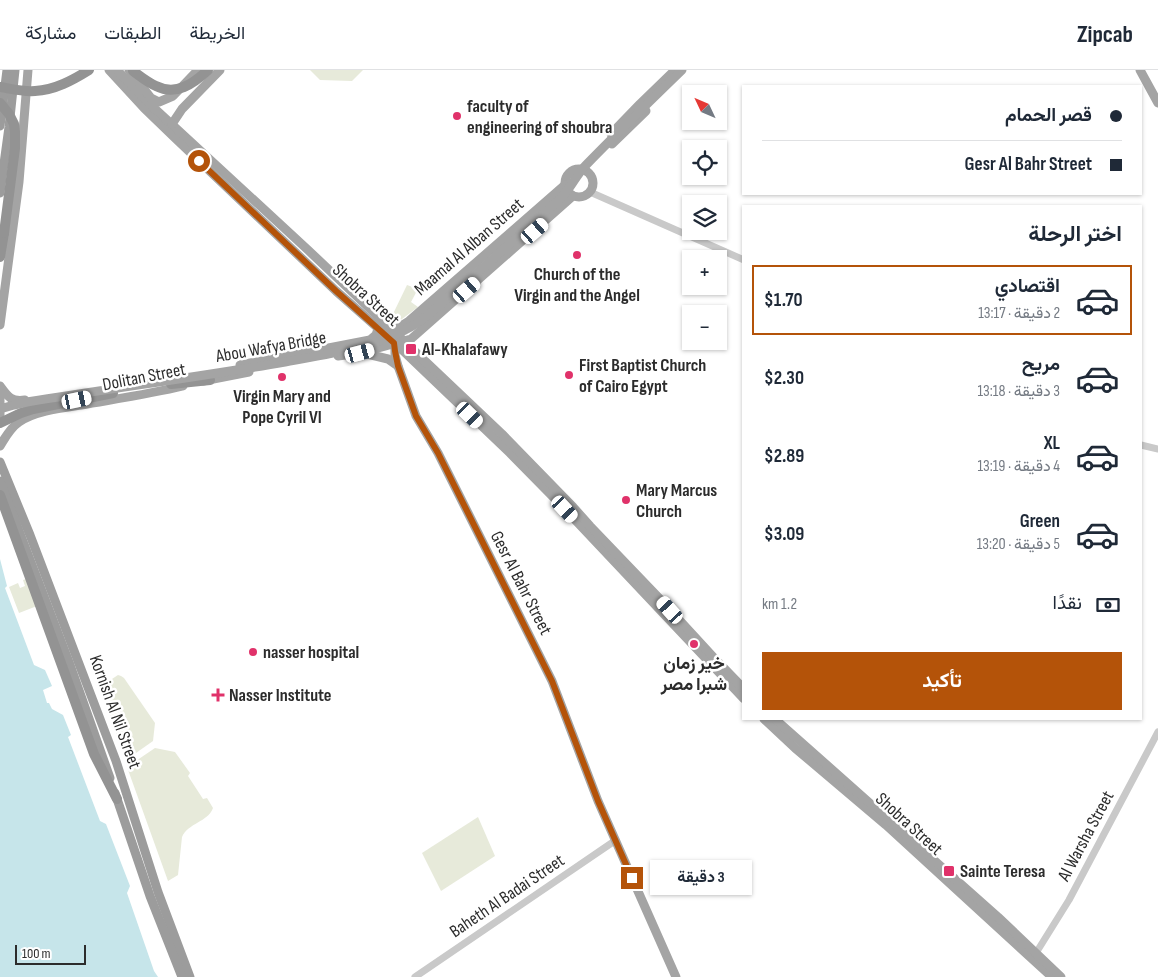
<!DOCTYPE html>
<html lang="ar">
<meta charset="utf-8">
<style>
:root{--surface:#fff;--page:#f2f2f3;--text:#1f2937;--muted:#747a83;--line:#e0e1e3;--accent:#b45309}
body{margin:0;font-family:"Sofia Sans Condensed",Vazirmatn,sans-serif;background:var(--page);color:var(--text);direction:rtl;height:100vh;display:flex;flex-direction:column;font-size:19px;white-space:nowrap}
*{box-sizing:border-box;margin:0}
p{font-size:16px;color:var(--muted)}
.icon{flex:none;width:28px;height:28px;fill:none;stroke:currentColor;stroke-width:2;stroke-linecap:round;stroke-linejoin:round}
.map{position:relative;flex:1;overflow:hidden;direction:ltr}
.sheet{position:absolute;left:742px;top:135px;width:400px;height:515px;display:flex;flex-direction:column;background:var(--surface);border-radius:0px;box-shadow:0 1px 4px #0004;direction:rtl}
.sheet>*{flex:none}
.hud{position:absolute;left:742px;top:15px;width:400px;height:110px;border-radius:0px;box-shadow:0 1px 4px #0004;direction:rtl;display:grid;align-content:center;height:110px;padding:0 20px;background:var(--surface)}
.needle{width:32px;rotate:314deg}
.buttons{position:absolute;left:682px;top:15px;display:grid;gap:10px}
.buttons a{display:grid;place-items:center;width:45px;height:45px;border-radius:0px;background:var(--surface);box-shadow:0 1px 4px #0004;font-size:25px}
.scale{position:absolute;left:15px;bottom:12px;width:71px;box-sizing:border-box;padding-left:5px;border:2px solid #2c2c2c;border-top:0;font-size:14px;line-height:18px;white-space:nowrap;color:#2c2c2c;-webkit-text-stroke:4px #fff;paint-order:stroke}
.end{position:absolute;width:22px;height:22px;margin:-11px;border:6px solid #b45309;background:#fff;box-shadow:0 0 0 2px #fff}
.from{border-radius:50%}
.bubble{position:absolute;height:35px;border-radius:0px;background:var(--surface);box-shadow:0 1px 4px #0004;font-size:16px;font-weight:700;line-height:35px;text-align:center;direction:rtl}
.car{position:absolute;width:15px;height:30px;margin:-15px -8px;border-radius:6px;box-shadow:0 0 4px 1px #0007;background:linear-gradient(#fff 24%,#345 0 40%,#fff 0 76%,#345 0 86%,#fff 0)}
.hud b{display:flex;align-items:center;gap:18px;height:48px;font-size:19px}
.hud b+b{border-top:1px solid var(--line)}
.hud i{width:12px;height:12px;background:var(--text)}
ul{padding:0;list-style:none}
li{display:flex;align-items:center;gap:15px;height:70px;margin:0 10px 8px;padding:0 10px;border:2px solid transparent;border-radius:0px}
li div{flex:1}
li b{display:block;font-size:19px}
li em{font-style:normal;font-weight:700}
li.selected{border-color:var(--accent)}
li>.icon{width:45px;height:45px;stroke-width:1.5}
h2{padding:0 20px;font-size:22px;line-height:60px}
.pay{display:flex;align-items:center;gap:12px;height:55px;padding:0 20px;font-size:19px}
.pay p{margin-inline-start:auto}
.primary-button{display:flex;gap:10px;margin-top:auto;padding:10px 20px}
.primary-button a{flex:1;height:58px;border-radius:0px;background:var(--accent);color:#fff;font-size:20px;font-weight:700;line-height:58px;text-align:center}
header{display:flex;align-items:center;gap:30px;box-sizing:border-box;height:70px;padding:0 25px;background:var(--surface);border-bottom:1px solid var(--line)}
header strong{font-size:24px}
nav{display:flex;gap:28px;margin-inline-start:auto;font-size:18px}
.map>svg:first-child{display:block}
</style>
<header>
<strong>Zipcab</strong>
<nav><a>الخريطة</a><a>الطبقات</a><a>مشاركة</a></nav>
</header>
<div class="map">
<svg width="1158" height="907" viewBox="0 0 1158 907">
<rect width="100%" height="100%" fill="#fff"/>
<g fill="#e7eada">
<path d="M310,0h53l-11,11 -32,-1z"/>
<path d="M407,215l11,4 -7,13 7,5 -20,15 -6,-6z"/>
<path d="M26,509l11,27 -18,7 -10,-26 9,-4 2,5 5,-2 -2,-6z"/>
<path d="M118,605l3,1 3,2 31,45 -2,18 -27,19 -26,-73z"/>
<path d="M155,678l20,4 15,21 -2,3 15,23 4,-1 6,10c-5,14 -25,15 -31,29l-4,38 -10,6 -41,-114z"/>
<path d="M478,747l17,39 -54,35 -19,-38z"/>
</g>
<path fill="#c6e5ea" d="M0,489l7,27 -2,2 29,77 11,5 7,16 -9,4 4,13h2l3,6 11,6 8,20 -3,2 32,84 6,3 24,62 -3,7 27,78 4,6h-158z"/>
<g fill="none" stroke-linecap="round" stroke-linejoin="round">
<g stroke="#c9c9c9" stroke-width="7">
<path d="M590,122l154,68"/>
<path d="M1141,375l17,4"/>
<path d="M1036,883l33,-53 89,-168"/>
<path d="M415,907l201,-137"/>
</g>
<g stroke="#a4a4a4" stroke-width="9">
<path d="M109,0l35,38 30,29 162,154 59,52 115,110 55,56 179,190"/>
<path d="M117,0l36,37 155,143 194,184 71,73 17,19 70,73 56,61 28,29"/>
<path d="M129,0l22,28 8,4 14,-6 25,-26"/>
<path d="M1140,0l18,33"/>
<path d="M172,54l10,-15 38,-39"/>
<path d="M611,64l29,-30 35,-34"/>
<path d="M612,74l34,-33"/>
<circle cx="579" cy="113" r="14"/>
<path d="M0,255l19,-143 9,-112"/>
<path d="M393,261l16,-10 156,-136"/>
<path d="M395,273v12l3,11 18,50 22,37 114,228 46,120 78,176"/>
<path d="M363,283l25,6 10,7"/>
<path d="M338,286l22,-3 51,-14 162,-143"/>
<path d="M240,295l130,-25 6,-5 2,-6"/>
<path d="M203,311l46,-9"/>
<path d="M0,316c8,11 11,16 25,14"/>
<path d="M0,323v27"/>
<path d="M0,376c5,-8 10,-18 19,-24 16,-11 42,-14 62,-17 34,-6 69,-11 102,-19"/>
<path d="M764,649l31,29 91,77 166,152"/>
<path d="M775,649l223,198 63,60"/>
</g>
<g stroke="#9c9c9c" stroke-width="9">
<path d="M0,56l7,-56"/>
<path d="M0,123l9,-66 6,-57"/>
<path d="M0,392l30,73 86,226 42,131 32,85"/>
<path d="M0,411l69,181 41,116"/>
<path d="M115,723l35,103 32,81"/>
</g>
<g stroke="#939393" stroke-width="10">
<path d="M0,187l4,-24"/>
<path d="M171,314l39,-4"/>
<path d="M0,353l21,-10 12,-4 80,-16"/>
<path d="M0,425l94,259 23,45"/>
</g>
<path stroke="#a4a4a4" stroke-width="9" d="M0,339l14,-4 13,-3c86,-14 172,-25 258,-40 40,-8 83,-12 120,-32 22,-11 40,-30 59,-46 34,-29 66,-58 99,-88 9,-10 14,-22 23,-31 31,-32 64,-64 96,-95"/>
<g stroke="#939393" stroke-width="10">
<path d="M133,1c7,5 14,11 23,15 20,10 37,-2 52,-16"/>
<path d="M0,17c12,2 23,5 35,4 20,-1 38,-11 54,-21"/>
<path d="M0,33l9,11 5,10 1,8v16l-11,85"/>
</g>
</g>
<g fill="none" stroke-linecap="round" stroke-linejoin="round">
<path stroke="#b45309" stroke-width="6" d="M199,91l137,130 58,52 1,8 3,15 18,50 22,37 114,228 46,120 34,77"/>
</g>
<g fill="#e0326a" stroke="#fff" stroke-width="2">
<circle cx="457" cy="46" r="5"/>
<circle cx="577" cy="185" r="5"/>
<rect x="405" y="273" width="12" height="12" rx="2.5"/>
<circle cx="569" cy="305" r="5"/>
<circle cx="282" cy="307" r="5"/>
<circle cx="626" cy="430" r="5"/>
<circle cx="694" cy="574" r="5"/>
<circle cx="253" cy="582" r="5"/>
<path d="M215.5 617.5h5v5h5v5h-5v5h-5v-5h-5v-5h5z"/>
<rect x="943" y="795" width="12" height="12" rx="2.5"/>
</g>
<g text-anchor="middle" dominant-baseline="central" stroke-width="5" stroke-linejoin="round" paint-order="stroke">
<g font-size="18" font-weight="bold" fill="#2c2c2c" stroke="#fff" text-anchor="start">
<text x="467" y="36">faculty of<tspan x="467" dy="21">engineering of shoubra</tspan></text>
<text x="577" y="204" text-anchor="middle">Church of the<tspan x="577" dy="21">Virgin and the Angel</tspan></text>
<text x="422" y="279">Al-Khalafawy</text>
<text x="579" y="295">First Baptist Church<tspan x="579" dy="21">of Cairo Egypt</tspan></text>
<text x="282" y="326" text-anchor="middle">Virgin Mary and<tspan x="282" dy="21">Pope Cyril VI</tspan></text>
<text x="636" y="420">Mary Marcus<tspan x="636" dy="21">Church</tspan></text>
<text x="263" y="582">nasser hospital</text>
<text x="694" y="593" text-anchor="middle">خير زمان<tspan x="694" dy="21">شبرا مصر</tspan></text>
<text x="229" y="625">Nasser Institute</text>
<text x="960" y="801">Sainte Teresa</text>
</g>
<g font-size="18" fill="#2c2c2c" stroke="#fff">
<text transform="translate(469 177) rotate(-41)">Maamal Al Alban Street</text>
<text transform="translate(366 225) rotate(42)">Shobra Street</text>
<text transform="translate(271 277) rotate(-10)">Abou Wafya Bridge</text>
<text transform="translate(144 307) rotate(-11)">Dolitan Street</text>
<text transform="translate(521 513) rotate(63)">Gesr Al Bahr Street</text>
<text transform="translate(115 642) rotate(70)">Kornish Al Nil Street</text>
<text transform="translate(909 754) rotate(42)">Shobra Street</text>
<text transform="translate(1086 766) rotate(-62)">Al Warsha Street</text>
<text transform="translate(507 826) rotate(-34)">Baheth Al Badai Street</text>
</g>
</g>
</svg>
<div class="buttons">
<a><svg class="needle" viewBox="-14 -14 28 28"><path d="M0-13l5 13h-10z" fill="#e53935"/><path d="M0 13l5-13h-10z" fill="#747a83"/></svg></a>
<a><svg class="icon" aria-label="locate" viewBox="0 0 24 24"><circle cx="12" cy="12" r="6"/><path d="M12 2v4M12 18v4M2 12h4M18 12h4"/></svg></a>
<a><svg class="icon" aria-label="layers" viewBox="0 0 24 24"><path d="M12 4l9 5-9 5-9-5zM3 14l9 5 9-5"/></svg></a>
<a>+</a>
<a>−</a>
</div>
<div class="scale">100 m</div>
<i class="end from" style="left:199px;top:91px"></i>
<i class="end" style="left:632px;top:808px"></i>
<div class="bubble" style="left:650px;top:790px;width:102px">3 دقيقة</div>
<i class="car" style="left:535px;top:161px;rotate:49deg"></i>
<i class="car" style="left:467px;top:220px;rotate:49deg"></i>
<i class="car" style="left:360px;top:283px;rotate:75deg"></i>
<i class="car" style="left:77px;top:330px;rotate:78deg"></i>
<i class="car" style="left:470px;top:345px;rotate:134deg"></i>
<i class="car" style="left:565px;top:439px;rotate:137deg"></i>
<i class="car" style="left:670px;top:540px;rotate:318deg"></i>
<div class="hud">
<b><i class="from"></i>قصر الحمام</b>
<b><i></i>Gesr Al Bahr Street</b>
</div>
<section class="sheet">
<h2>اختر الرحلة</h2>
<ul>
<li class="selected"><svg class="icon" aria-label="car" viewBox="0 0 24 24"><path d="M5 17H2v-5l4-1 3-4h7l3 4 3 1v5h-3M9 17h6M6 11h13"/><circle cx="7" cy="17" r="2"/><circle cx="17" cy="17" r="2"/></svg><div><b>اقتصادي</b><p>2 دقيقة · 13:17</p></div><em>$1.70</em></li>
<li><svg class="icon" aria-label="car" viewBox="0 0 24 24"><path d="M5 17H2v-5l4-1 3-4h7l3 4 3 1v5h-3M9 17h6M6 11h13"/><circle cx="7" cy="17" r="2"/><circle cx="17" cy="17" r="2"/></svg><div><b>مريح</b><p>3 دقيقة · 13:18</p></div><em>$2.30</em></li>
<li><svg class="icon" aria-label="car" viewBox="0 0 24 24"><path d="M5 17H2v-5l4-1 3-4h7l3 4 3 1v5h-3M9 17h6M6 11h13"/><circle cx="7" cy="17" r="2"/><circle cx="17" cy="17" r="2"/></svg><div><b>XL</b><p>4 دقيقة · 13:19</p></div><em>$2.89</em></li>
<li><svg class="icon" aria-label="car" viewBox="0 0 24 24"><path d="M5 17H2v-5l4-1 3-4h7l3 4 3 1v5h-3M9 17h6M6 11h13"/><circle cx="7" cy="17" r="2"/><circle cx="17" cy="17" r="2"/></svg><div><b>Green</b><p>5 دقيقة · 13:20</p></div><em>$3.09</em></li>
</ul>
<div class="pay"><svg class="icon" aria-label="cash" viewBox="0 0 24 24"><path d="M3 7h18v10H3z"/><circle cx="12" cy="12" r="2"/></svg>نقدًا<p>1.2 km</p></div>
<div class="primary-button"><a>تأكيد</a></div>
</section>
</div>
